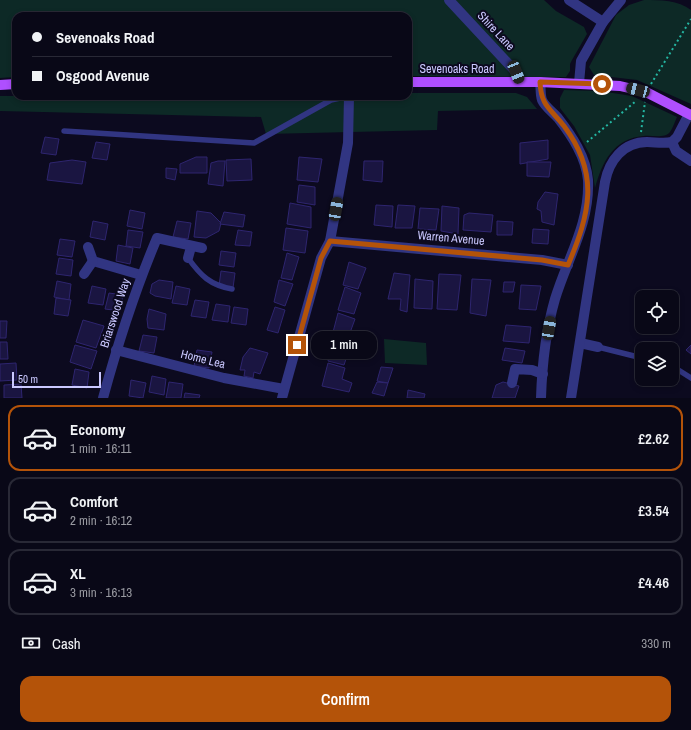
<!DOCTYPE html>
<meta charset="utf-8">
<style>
:root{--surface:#090817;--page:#171624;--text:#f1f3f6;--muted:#999aa1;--line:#292936;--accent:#b45309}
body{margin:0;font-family:"Archivo Narrow",sans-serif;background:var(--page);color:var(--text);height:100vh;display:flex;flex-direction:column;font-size:15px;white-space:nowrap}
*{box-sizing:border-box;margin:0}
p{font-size:13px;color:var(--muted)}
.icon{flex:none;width:22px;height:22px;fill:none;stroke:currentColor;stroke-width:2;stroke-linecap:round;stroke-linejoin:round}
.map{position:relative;height:398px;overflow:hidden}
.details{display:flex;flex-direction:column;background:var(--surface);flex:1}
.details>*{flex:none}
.top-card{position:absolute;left:12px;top:12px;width:400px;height:88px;border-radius:12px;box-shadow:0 2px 6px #0003,0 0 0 1px var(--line);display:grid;align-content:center;height:88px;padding:0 20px;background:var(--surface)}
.tools{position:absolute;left:635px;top:290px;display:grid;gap:8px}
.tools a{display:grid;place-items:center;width:44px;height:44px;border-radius:8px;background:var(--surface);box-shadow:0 2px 6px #0003,0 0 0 1px var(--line);font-size:20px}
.scale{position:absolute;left:12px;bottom:10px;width:89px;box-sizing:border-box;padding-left:4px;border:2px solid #cac8ff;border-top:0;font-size:11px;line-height:14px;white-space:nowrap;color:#cac8ff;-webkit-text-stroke:3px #0c0a1f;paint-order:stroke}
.end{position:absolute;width:18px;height:18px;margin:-9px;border:5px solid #b45309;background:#fff;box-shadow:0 0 0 2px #fff}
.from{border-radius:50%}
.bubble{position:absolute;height:28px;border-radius:12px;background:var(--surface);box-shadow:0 2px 6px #0003,0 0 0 1px var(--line);font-size:13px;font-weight:600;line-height:28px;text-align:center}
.car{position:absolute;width:12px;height:24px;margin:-12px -6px;border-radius:5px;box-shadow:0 0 3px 1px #0007;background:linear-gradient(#222 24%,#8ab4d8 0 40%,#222 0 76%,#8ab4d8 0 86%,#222 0)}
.top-card b{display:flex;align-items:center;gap:14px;height:38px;font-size:15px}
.top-card b+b{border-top:1px solid var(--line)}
.top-card i{width:10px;height:10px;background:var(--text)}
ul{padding:7px 0 0;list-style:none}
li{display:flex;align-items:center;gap:12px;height:66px;margin:0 8px 6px;padding:0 12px;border:2px solid var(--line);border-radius:12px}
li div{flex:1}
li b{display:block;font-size:15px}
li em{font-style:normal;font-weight:600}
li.current{border-color:var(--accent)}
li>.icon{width:36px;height:36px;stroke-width:1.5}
.pay{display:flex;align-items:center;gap:10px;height:44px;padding:0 20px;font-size:15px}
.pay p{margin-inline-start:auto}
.action{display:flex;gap:8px;margin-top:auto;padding:8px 20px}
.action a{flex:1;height:46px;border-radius:12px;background:var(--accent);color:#fff;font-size:16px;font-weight:600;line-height:46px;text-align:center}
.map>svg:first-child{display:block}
</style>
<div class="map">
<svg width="691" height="398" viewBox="0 0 691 398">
<rect width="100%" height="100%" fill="#0c0a1f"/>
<g fill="#0d2926">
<path d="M0,0h544l12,11 28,16 3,7 -15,26 -2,4v7l-4,6 -158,-1v-60h-392v61l-16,1z"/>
<path d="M644,0c17,0 34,0 47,10v94l-54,-24 -43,-5 -5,-8 27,-52 13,-10z"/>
<path d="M564,90l36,1 32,5 45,21c-2,4 -4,11 -7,15 -6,7 -18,3 -26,4 -31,2 -42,27 -49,52l-5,-33 -16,-29 -14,-18v-10z"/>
<path d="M408,93h108l11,4 10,12 -99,2 -1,19 -171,4 -5,-17 -261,-6v-15h408z"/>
<path d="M384,339l42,4 1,22 -42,-2z"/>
</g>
<g fill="#1a1541" stroke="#2e256f">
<path d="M45,137l14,2 -3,16 -15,-2z"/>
<path d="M548,140v19l-28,5v-21z"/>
<path d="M96,142l14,2 -3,16 -15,-2z"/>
<path d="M196,157h11v16h-27v-9z"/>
<path d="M299,157l23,2 -4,23 -21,-2z"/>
<path d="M251,159l1,21 -25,1 -1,-21z"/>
<path d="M72,160l14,2 -4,22 -35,-4 3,-17z"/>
<path d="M218,161h7l-2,25 -15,-2 3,-21z"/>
<path d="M364,161h19l-1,21 -19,-2z"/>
<path d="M527,162h24l-2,15 -22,-1z"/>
<path d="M166,168l11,1 -2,11 -9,-2z"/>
<path d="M299,185l16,2v18l-18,-3z"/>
<path d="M545,192l13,2 -4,31 -12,-3 -1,-11 -4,-2 1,-7z"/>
<path d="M290,203l21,4v21l-24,-4z"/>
<path d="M376,205l17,1 -1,21 -18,-2z"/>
<path d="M398,205l17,1 -3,22h-17z"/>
<path d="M442,206l17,2 -1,26 -17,-3z"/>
<path d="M420,208l19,1 -3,21 -18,-1z"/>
<path d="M130,210l15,3 -3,16 -15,-3z"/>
<path d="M197,211l14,2 10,10 -2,8 -13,7 -12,-1z"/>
<path d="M224,212l21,3 -2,12 -23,-3z"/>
<path d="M469,213l24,2 -2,17 -28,-2 1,-15z"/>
<path d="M93,221l15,3 -3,16 -15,-3z"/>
<path d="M177,221l14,2 -3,16 -15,-2z"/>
<path d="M497,221l16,1 -1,13h-15z"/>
<path d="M286,228l22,3 -3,22 -22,-3z"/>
<path d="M533,229l16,1 -1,14 -16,-1z"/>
<path d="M128,230l15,2 -3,16 -14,-2z"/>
<path d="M238,230l14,2 -2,14 -15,-1z"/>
<path d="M60,239l15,2 -3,16 -15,-2z"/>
<path d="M118,245l15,3 -3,16 -14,-3z"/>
<path d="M221,251l15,2 -2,14 -15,-2z"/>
<path d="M287,253l12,4 -7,23 -11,-2z"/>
<path d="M59,258l14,2 -2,16 -15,-2z"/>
<path d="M349,262l17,6 -8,21 -15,-4z"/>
<path d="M221,271l14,2 -2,15 -14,-2z"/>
<path d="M394,273l16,2 -3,37 -7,-2 1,-11h-13z"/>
<path d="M439,274l22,1 -4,35 -20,-1z"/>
<path d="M415,279l18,2 -1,28 -18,-1z"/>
<path d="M472,279l19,1 -5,36 -16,-3z"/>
<path d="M159,280l14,2 -2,17 -16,-3 -5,-3 2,-9z"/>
<path d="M279,280l14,4 -8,22 -11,-4z"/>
<path d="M57,281l14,3 -2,16 -15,-3z"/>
<path d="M504,282h11l-2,10h-10z"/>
<path d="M521,285l20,1 -5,24 -17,-1z"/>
<path d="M92,286l14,3 -3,16 -15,-2z"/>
<path d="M176,286l14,3 -3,16 -15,-2z"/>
<path d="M345,287l16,6 -7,21 -16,-4z"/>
<path d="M109,293l14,2 -2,16 -16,-2z"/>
<path d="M56,298l15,2 -3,16 -14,-2z"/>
<path d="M195,300l14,2 -3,16 -15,-2z"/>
<path d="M216,304l14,2 -2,16 -16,-2z"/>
<path d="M234,307l14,2 -2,16 -15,-2z"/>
<path d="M275,307l10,3 -7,23 -11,-3z"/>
<path d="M149,309l17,5 -2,16 -16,-2 -1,-9z"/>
<path d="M338,313l17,6 -8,22 -15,-5z"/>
<path d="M83,320l21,6 -8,22 -20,-6z"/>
<path d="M0,321h7l-1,17h-6z"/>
<path d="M506,325l25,2 -2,16 -26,-2z"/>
<path d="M143,335l14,2 -3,16 -15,-2z"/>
<path d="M334,337l17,7 -7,21 -16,-4z"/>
<path d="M0,342h7l1,17h-8z"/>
<path d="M75,345l22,6 -6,18 -21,-7z"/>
<path d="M691,345v9l-5,-4z"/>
<path d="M250,348l18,5 -8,21 -6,-2 -1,6 -9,-2 1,-6h-5l3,-13z"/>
<path d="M505,348l20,3 -3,12 -20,-3z"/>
<path d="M197,350l15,2 -3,16 -15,-2z"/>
<path d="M16,363l1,17 -17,1v-17z"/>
<path d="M328,363l17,5 -3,11 10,4 -3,9 -27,-6z"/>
<path d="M381,367l12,1 -5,15 -11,-2z"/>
<path d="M75,369l14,3 -2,16 -15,-3z"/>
<path d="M152,376l14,3 -2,16 -15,-3z"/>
<path d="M131,380l15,3 -3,15 -14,-2z"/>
<path d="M169,382l14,2 -2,14h-15z"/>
<path d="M377,382l11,1 -4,13 -12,-3z"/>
<path d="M503,382l16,4 -4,12h-23l4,-13z"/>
<path d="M21,384l1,14h-18v-13z"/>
<path d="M408,390l17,4 -1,4h-17z"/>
<path d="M185,393l15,2 -1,3h-15z"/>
</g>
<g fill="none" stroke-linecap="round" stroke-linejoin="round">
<g stroke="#24b7a3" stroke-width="2" stroke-dasharray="2 3" stroke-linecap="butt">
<path d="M651,84l40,-65"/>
<path d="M641,132l4,-30"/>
<path d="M587,142l49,-41"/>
</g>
<g stroke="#313582" stroke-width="5.5">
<path d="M64,131l190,12 77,-43 18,-4"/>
<path d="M188,258c13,18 22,27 44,31"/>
<path d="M598,347l44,11"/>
<path d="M672,366l19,12"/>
</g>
<g stroke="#313582" stroke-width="10">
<path d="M449,0l67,72 4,10"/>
<path d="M569,0l34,22"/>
<path d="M540,82c1,5 0,12 2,18 3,7 11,12 16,18 14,18 28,39 30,62 2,44 -21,79 -33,119 -9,31 -13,67 -14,99"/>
<path d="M579,83l2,-22 22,-39 18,-22"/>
<path d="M672,142l4,9 15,10"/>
<path d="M330,241l212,19 26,5"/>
<path d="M88,247l5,14 48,14"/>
<path d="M188,258l3,-11"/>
<path d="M84,274l9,-13"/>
<path d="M580,343l18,4"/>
<path d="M116,350l108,28 60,11"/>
<path d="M512,383l3,-14 17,1 11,4"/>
<path d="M103,398c15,-55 32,-108 54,-160l45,10"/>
<path d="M282,398l39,-140 9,-17 18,-98 1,-47"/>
</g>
<path stroke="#313582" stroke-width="10" d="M571,398l34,-216c4,-21 18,-40 42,-40 8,0 16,2 25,0l5,-5 12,-23"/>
<g stroke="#af4fff" stroke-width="10">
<path d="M408,82h132l80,4 26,6 45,23"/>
<path d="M0,85l16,-1"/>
</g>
</g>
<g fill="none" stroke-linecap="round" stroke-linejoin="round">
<path stroke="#b45309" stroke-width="5" d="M297,345l24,-87 9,-17 212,19 26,5c22,-52 32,-91 -4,-139 -14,-18 -23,-20 -24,-44l62,2"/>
</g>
<g text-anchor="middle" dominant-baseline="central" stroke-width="4" stroke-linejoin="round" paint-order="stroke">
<g font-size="12" fill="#cac8ff" stroke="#0c0a1f">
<text transform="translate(496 31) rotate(47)">Shire Lane</text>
<text x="457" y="69">Sevenoaks Road</text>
<text transform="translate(451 238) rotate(5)">Warren Avenue</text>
<text transform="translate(115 313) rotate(-72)">Briarswood Way</text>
<text transform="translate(203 359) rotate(14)">Home Lea</text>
</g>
</g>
</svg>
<div class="tools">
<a><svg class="icon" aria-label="locate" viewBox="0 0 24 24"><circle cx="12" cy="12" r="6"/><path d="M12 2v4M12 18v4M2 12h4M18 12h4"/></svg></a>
<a><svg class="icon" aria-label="layers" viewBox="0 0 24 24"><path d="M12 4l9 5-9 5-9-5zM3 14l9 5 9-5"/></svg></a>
</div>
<div class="scale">50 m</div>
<i class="end from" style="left:602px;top:84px"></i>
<i class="end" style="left:297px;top:345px"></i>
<div class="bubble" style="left:311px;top:331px;width:66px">1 min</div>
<i class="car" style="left:516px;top:72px;rotate:158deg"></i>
<i class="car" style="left:638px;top:90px;rotate:285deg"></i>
<i class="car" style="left:336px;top:209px;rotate:10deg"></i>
<i class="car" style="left:549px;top:328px;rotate:10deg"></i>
<div class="top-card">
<b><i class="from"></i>Sevenoaks Road</b>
<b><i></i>Osgood Avenue</b>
</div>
</div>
<section class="details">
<ul>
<li class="current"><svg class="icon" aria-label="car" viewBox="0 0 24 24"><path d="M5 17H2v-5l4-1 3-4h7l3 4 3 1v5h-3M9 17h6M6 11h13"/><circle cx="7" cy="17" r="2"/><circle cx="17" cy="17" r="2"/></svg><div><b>Economy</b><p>1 min · 16:11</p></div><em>£2.62</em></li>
<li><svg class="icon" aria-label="car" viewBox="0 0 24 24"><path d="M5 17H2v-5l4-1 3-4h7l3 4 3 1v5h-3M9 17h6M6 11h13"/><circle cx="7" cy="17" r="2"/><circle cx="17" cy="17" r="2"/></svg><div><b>Comfort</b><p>2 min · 16:12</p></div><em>£3.54</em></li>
<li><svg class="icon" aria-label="car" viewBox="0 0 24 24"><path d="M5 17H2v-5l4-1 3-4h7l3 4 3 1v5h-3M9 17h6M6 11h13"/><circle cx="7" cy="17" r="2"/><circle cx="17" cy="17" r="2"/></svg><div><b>XL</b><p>3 min · 16:13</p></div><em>£4.46</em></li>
</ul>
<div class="pay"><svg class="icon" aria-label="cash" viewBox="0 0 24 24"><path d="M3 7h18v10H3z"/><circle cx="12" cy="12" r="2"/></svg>Cash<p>330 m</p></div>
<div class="action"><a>Confirm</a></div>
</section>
